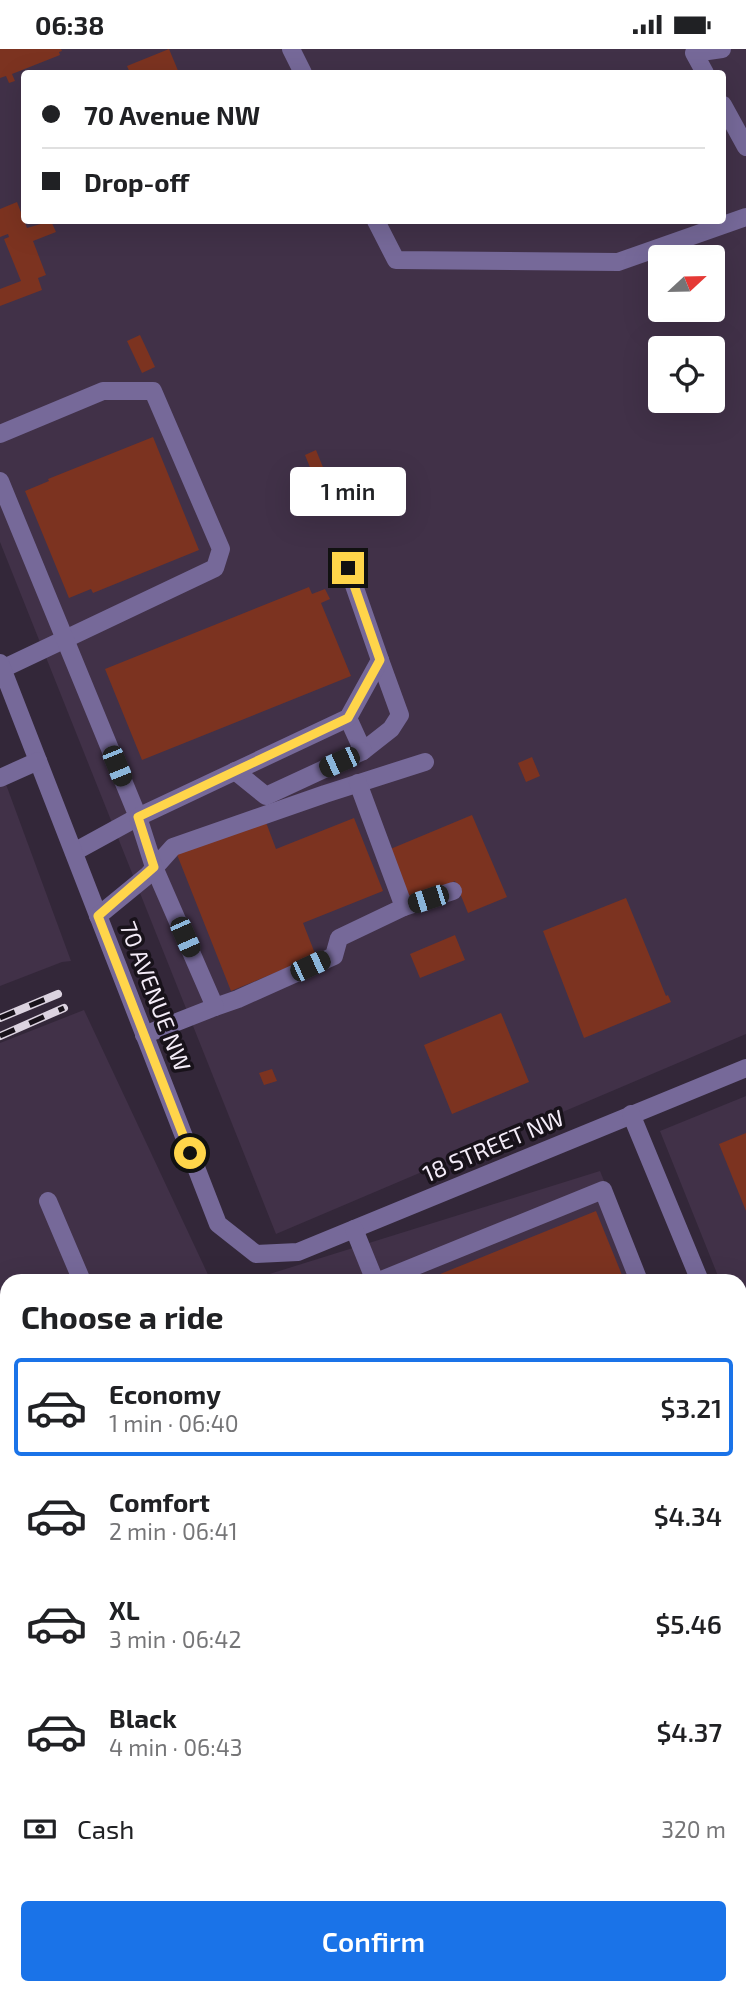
<!DOCTYPE html>
<meta charset="utf-8">
<style>
:root{--surface:#fff;--page:#f6f6f6;--text:#202124;--muted:#757577;--line:#e0e0e0;--accent:#1a73e8}
body{margin:0;font-family:"Exo 2",sans-serif;background:var(--page);color:var(--text);height:100vh;display:flex;flex-direction:column;font-size:26px;white-space:nowrap}
*{box-sizing:border-box;margin:0}
p{font-size:23px;color:var(--muted)}
.icon{flex:none;width:38px;height:38px;fill:none;stroke:currentColor;stroke-width:2;stroke-linecap:round;stroke-linejoin:round}
.map{position:relative;flex:1;overflow:hidden}
.drawer{position:absolute;left:0px;top:1225px;width:747px;height:721px;display:flex;flex-direction:column;background:var(--surface);border-radius:21px 21px 0 0;box-shadow:0 7px 28px #0002}
.drawer>*{flex:none}
.hud{position:absolute;left:21px;top:21px;width:705px;height:154px;border-radius:7px;box-shadow:0 7px 28px #0002;display:grid;align-content:center;height:154px;padding:0 21px;background:var(--surface)}
.needle{width:46px;rotate:68deg}
.fabs{position:absolute;left:648px;top:196px;display:grid;gap:14px}
.fabs a{display:grid;place-items:center;width:77px;height:77px;border-radius:7px;background:var(--surface);box-shadow:0 7px 28px #0002;font-size:35px}
.end{position:absolute;width:32px;height:32px;margin:-16px;border:9px solid #ffd54a;background:#111;box-shadow:0 0 0 4px #111}
.from{border-radius:50%}
.bubble{position:absolute;height:49px;border-radius:7px;background:var(--surface);box-shadow:0 7px 28px #0002;font-size:23px;font-weight:600;line-height:49px;text-align:center}
.car{position:absolute;width:21px;height:42px;margin:-21px -10px;border-radius:9px;box-shadow:0 0 5px 2px #0007;background:linear-gradient(#222 24%,#8ab4d8 0 40%,#222 0 76%,#8ab4d8 0 86%,#222 0)}
.hud b{display:flex;align-items:center;gap:24px;height:66px;font-size:26px}
.hud b+b{border-top:2px solid var(--line)}
.hud i{width:18px;height:18px;background:var(--text)}
ul{padding:0;list-style:none}
li{display:flex;align-items:center;gap:21px;height:98px;margin:0 14px 10px;padding:0 7px;border:4px solid transparent;border-radius:7px}
li div{flex:1}
li b{display:block;font-size:26px}
li em{font-style:normal;font-weight:600}
li.current{border-color:var(--accent)}
li>.icon{width:63px;height:63px;stroke-width:1.5}
h2{padding:0 21px;font-size:32px;line-height:84px}
.pay{display:flex;align-items:center;gap:18px;height:77px;padding:0 21px;font-size:26px}
.pay p{margin-inline-start:auto}
.primary-button{display:flex;gap:14px;margin-top:auto;padding:14px 21px}
.primary-button a{flex:1;height:80px;border-radius:7px;background:var(--accent);color:#fff;font-size:28px;font-weight:600;line-height:80px;text-align:center}
.status{display:flex;justify-content:space-between;align-items:center;height:49px;padding:0 35px;background:var(--surface);direction:ltr}
.status svg{height:19px;fill:currentColor}
.map>svg:first-child{display:block}
</style>
<div class="status"><b>06:38</b><svg viewBox="0 0 49 12"><path d="M0 12V9h3v3zM5 12V6h3v6zM10 12V3h3v9zM15 12V0h3v12zM26 1h20v11H26zM47 4h2v5h-2z"/></svg></div>
<div class="map">
<svg width="746" height="1946" viewBox="0 0 746 1946">
<rect width="100%" height="100%" fill="#332739"/>
<g fill="#413148" fill-rule="evenodd">
<path d="M0,0h746v985l-470,200 -276,-692zM24,24h699v148h-699zM660,208h52v53h-52zM660,299h52v53h-52z"/>
<path d="M0,719l71,193 -9,1 -62,24z"/>
<path d="M84,961l127,271h-204v465l-7,3v-706z"/>
<path d="M746,1047v250l-6,-15v-50h-20l-60,-150z"/>
<path d="M600,1122l45,110h-398z"/>
<path d="M746,1503v443h-248l-3,-7h245v-434z"/>
<path d="M171,1939h239l3,7h-239z"/>
</g>
<path fill="#4c570f" d="M7,1840v99h164l3,7h-174v-103z"/>
<g fill="#7c3320">
<path d="M0,0h61l1,2 -3,1 1,3 -48,19 3,7 -6,2 -3,-7 -6,2z"/>
<path d="M169,0l10,24h-49l-3,-7z"/>
<path d="M17,153l10,26 24,-7 5,11 -23,9 13,34 -8,3 4,12 -42,16v-17l21,-8 -17,-42 5,-2 -1,-3 -8,3v-28z"/>
<path d="M140,286l15,32 -13,6 -15,-32z"/>
<path d="M153,388l46,113 -106,43 -2,-4 -22,9 -44,-107 24,-10 -1,-2z"/>
<path d="M316,401l17,42 -11,5 -17,-42z"/>
<path d="M309,538l3,7 13,-5 5,10 -9,4 30,73 -209,84 -37,-91z"/>
<path d="M532,708l8,19 -14,6 -8,-19z"/>
<path d="M472,766l35,82 -39,16 -13,-32 -46,20 -21,-51z"/>
<path d="M264,768l12,32 78,-31 29,73 -80,32 13,33 -85,35 -55,-139z"/>
<path d="M626,849l40,98 2,-1 3,7 -87,36 -41,-107z"/>
<path d="M455,886l10,25 -45,18 -10,-24z"/>
<path d="M501,964l28,69 -77,32 -28,-69z"/>
<path d="M272,1020l5,12 -13,4 -5,-12z"/>
<path d="M746,1084v78l-27,-67z"/>
<path d="M596,1162l28,69 -201,1z"/>
<path d="M522,1939h60l-17,7h-40z"/>
</g>
<g fill="none" stroke-linecap="round" stroke-linejoin="round">
<g stroke="#766999" stroke-width="18">
<path d="M291,0l12,24"/>
<path d="M705,24l-11,-20 28,-4"/>
<path d="M723,56l23,42"/>
<path d="M376,172l20,39 222,2 128,-45"/>
<path d="M0,385l103,-43h50l68,158 -6,19 -213,101"/>
<path d="M0,432l138,336 -64,35"/>
<path d="M0,614l218,561 38,30 42,-2 448,-184"/>
<path d="M348,669l15,33 28,-22 9,-14 -20,-55"/>
<path d="M235,722l31,25 97,-45"/>
<path d="M0,729l38,-17"/>
<path d="M404,858l49,-16"/>
<path d="M98,867l50,-41 25,-28 152,-53 100,-32"/>
<path d="M215,958l23,-8 96,-43 5,-18 65,-31 -46,-124"/>
<path d="M144,986l71,-28 -61,-140 -16,-50 210,-99 32,-58 -32,-92"/>
<path d="M631,1065l69,167"/>
<path d="M48,1152l34,80"/>
<path d="M354,1180l21,52"/>
<path d="M379,1232l224,-91 36,91"/>
<path d="M740,1330l6,14"/>
<path d="M0,1376l7,-4"/>
<path d="M0,1519l7,14"/>
<path d="M0,1635l7,4"/>
<path d="M740,1704l6,-2"/>
<path d="M449,1939l3,7"/>
</g>
<g stroke="#bfa9f9" stroke-width="18">
<path d="M740,1450l6,-2"/>
<path d="M0,1754l7,-3"/>
</g>
<g stroke="#dcd3e0" stroke-width="8">
<g id="rail">
<path d="M0,969l58,-24"/>
<path d="M0,987l64,-28"/>
</g>
</g>
<use href="#rail" stroke="#18121a" stroke-width="5" stroke-dasharray="16" stroke-linecap="butt"/>
</g>
<g fill="none" stroke-linecap="round" stroke-linejoin="round">
<path stroke="#ffd54a" stroke-width="9" d="M190,1104l-92,-237 56,-49 -16,-50 210,-99 32,-58 -32,-92"/>
</g>
<g text-anchor="middle" dominant-baseline="central" stroke-width="7" stroke-linejoin="round" paint-order="stroke">
<g font-size="23" fill="#f4ecf8" stroke="#18121a">
<text transform="translate(156 947) rotate(69)">70 AVENUE NW</text>
<text transform="translate(493 1096) rotate(-23)">18 STREET NW</text>
</g>
</g>
</svg>
<div class="fabs">
<a><svg class="needle" viewBox="-14 -14 28 28"><path d="M0-13l5 13h-10z" fill="#e53935"/><path d="M0 13l5-13h-10z" fill="#757577"/></svg></a>
<a><svg class="icon" aria-label="locate" viewBox="0 0 24 24"><circle cx="12" cy="12" r="6"/><path d="M12 2v4M12 18v4M2 12h4M18 12h4"/></svg></a>
</div>
<i class="end from" style="left:190px;top:1104px"></i>
<i class="end" style="left:348px;top:519px"></i>
<div class="bubble" style="left:290px;top:418px;width:116px">1 min</div>
<i class="car" style="left:339px;top:713px;rotate:246deg"></i>
<i class="car" style="left:117px;top:717px;rotate:158deg"></i>
<i class="car" style="left:428px;top:850px;rotate:252deg"></i>
<i class="car" style="left:185px;top:888px;rotate:156deg"></i>
<i class="car" style="left:310px;top:917px;rotate:65deg"></i>
<div class="hud">
<b><i class="from"></i>70 Avenue NW</b>
<b><i></i>Drop-off</b>
</div>
<section class="drawer">
<h2>Choose a ride</h2>
<ul>
<li class="current"><svg class="icon" aria-label="car" viewBox="0 0 24 24"><path d="M5 17H2v-5l4-1 3-4h7l3 4 3 1v5h-3M9 17h6M6 11h13"/><circle cx="7" cy="17" r="2"/><circle cx="17" cy="17" r="2"/></svg><div><b>Economy</b><p>1 min · 06:40</p></div><em>$3.21</em></li>
<li><svg class="icon" aria-label="car" viewBox="0 0 24 24"><path d="M5 17H2v-5l4-1 3-4h7l3 4 3 1v5h-3M9 17h6M6 11h13"/><circle cx="7" cy="17" r="2"/><circle cx="17" cy="17" r="2"/></svg><div><b>Comfort</b><p>2 min · 06:41</p></div><em>$4.34</em></li>
<li><svg class="icon" aria-label="car" viewBox="0 0 24 24"><path d="M5 17H2v-5l4-1 3-4h7l3 4 3 1v5h-3M9 17h6M6 11h13"/><circle cx="7" cy="17" r="2"/><circle cx="17" cy="17" r="2"/></svg><div><b>XL</b><p>3 min · 06:42</p></div><em>$5.46</em></li>
<li><svg class="icon" aria-label="car" viewBox="0 0 24 24"><path d="M5 17H2v-5l4-1 3-4h7l3 4 3 1v5h-3M9 17h6M6 11h13"/><circle cx="7" cy="17" r="2"/><circle cx="17" cy="17" r="2"/></svg><div><b>Black</b><p>4 min · 06:43</p></div><em>$4.37</em></li>
</ul>
<div class="pay"><svg class="icon" aria-label="cash" viewBox="0 0 24 24"><path d="M3 7h18v10H3z"/><circle cx="12" cy="12" r="2"/></svg>Cash<p>320 m</p></div>
<div class="primary-button"><a>Confirm</a></div>
</section>
</div>
